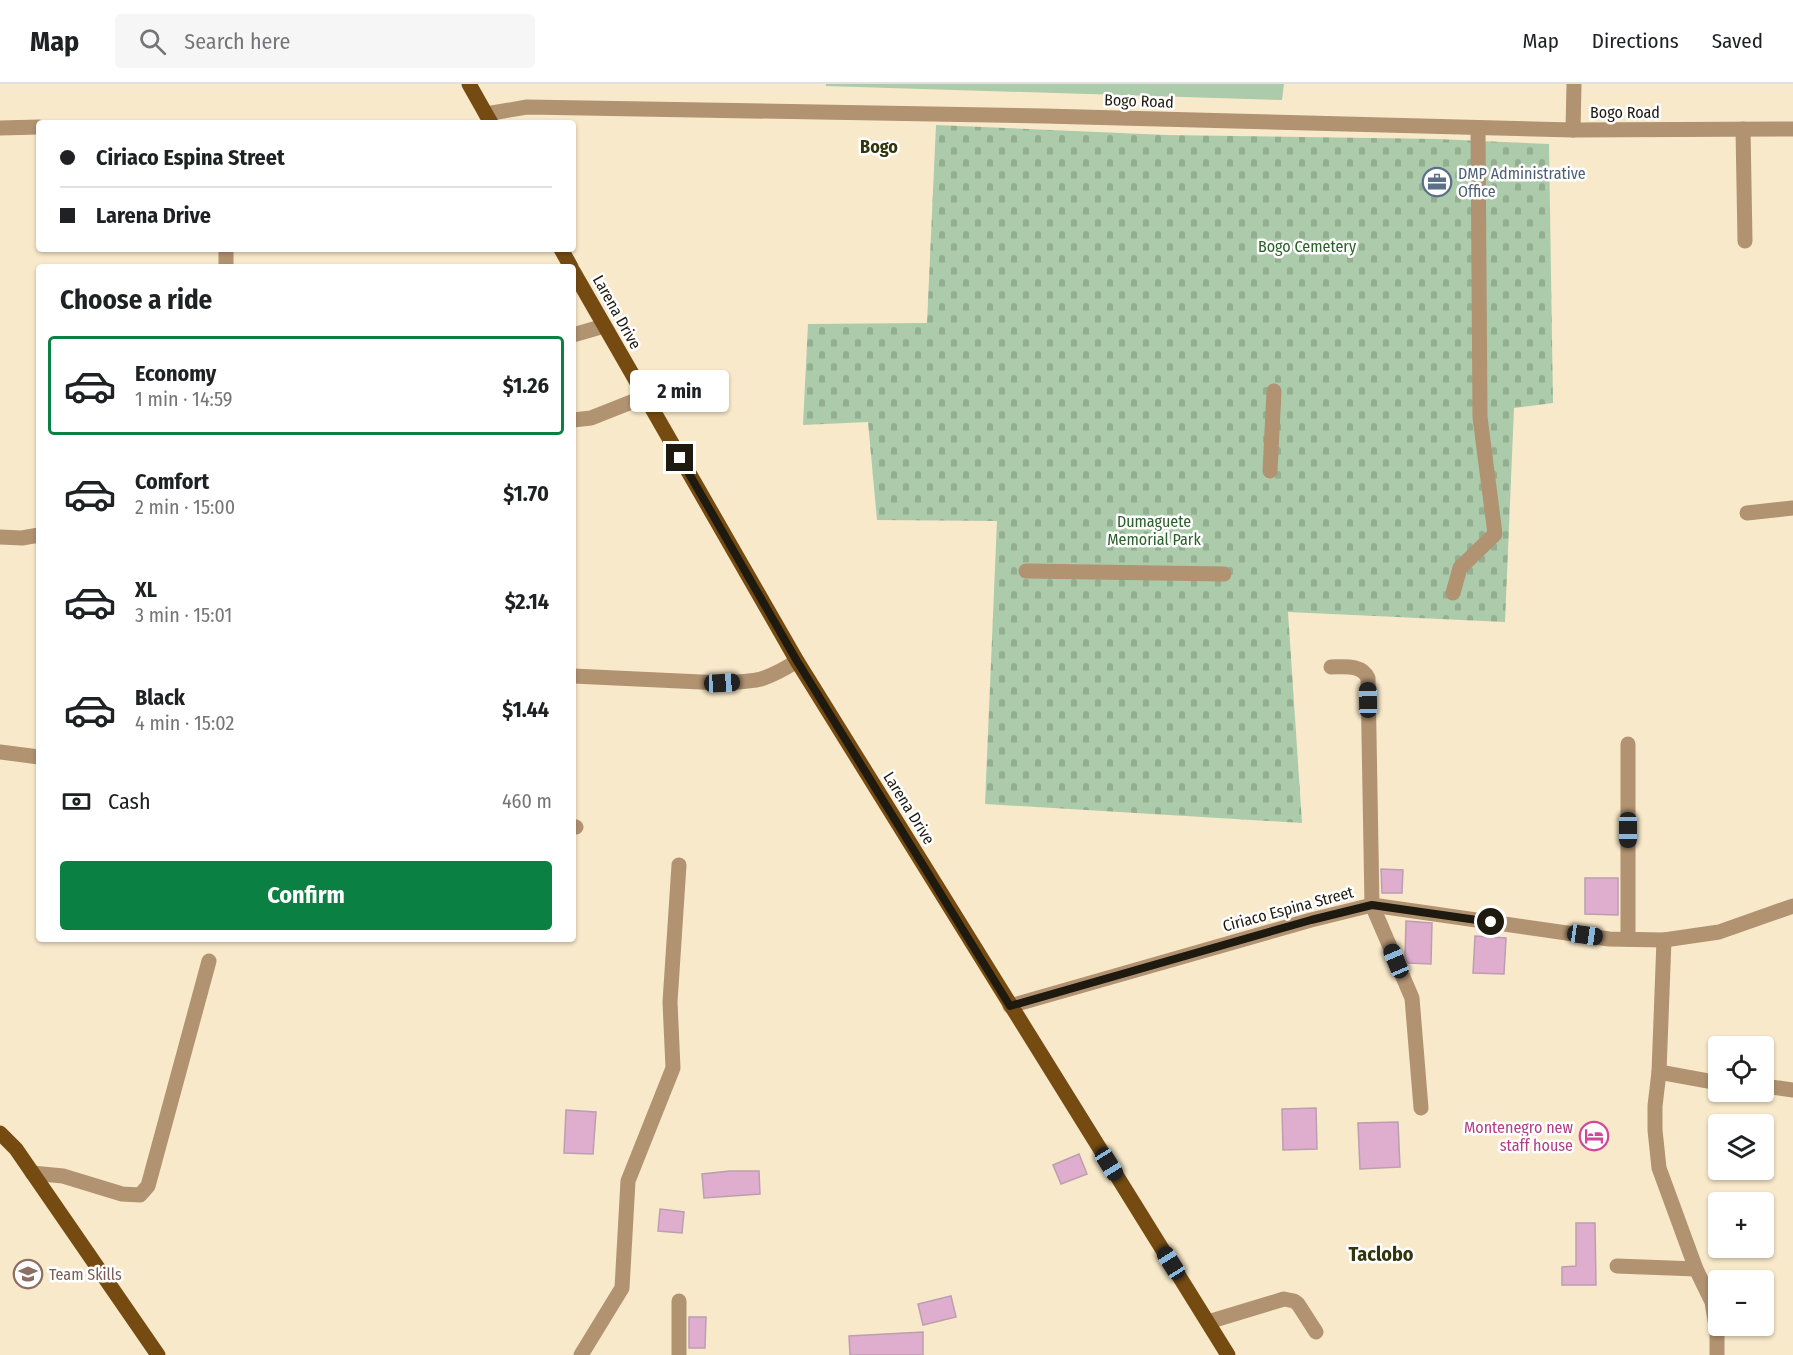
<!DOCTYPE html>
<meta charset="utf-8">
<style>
:root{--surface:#fff;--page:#f6f6f6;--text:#202124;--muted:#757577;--line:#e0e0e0;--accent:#0b8043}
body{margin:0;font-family:"Fira Sans Condensed",sans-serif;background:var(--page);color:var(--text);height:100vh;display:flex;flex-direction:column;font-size:22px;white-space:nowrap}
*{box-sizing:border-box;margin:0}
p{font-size:20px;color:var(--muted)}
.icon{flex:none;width:33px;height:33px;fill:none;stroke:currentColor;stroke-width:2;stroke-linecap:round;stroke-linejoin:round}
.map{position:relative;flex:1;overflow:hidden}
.drawer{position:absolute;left:36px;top:180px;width:540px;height:678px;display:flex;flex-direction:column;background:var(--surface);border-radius:6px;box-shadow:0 2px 4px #0004}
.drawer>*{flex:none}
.hud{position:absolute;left:36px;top:36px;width:540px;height:132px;border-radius:6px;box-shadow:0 2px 4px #0004;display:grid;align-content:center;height:132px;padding:0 24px;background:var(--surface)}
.fabs{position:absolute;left:1708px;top:952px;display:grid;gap:12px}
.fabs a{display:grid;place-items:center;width:66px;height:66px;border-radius:6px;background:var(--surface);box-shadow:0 2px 4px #0004;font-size:30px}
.end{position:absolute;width:27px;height:27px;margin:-14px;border:8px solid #1f1a0f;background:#fff;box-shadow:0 0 0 3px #fff}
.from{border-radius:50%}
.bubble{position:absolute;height:42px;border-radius:6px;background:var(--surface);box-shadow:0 2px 4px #0004;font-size:20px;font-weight:700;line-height:42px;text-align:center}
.car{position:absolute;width:18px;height:36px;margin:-18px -9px;border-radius:8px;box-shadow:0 0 4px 2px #0007;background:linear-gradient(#222 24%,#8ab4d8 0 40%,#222 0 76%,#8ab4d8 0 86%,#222 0)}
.hud b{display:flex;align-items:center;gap:21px;height:57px;font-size:22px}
.hud b+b{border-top:2px solid var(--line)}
.hud i{width:15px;height:15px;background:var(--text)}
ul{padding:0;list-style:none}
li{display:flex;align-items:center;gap:18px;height:99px;margin:0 12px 9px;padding:0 12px;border:3px solid transparent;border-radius:6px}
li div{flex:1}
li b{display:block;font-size:22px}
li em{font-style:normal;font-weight:700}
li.active{border-color:var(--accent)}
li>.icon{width:54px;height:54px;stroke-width:1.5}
h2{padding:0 24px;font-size:27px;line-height:72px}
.pay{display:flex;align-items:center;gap:15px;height:66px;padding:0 24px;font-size:22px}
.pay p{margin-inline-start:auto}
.action{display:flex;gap:12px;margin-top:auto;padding:12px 24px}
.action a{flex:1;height:69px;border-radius:6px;background:var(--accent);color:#fff;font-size:24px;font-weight:700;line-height:69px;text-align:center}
header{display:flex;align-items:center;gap:36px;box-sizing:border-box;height:84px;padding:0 30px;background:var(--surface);border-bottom:2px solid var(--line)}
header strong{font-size:28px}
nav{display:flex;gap:33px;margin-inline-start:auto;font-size:21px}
.search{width:420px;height:54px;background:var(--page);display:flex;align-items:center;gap:15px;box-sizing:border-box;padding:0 21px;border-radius:6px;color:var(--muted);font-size:22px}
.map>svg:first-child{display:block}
</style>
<header>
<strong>Map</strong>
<div class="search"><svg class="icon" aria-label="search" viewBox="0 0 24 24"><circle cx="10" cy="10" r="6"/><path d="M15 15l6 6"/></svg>Search here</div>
<nav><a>Map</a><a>Directions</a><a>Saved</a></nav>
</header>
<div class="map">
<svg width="1793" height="1271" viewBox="0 0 1793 1271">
<defs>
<pattern id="cemetery-stones" width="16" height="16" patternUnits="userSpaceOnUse" patternTransform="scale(1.5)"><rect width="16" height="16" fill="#accbaa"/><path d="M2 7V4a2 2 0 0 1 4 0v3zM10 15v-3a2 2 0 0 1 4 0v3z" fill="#94ae91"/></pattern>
</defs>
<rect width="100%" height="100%" fill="#f8e9ca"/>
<path fill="#accbaa" d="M826,0h458l-2,16 -456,-14z"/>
<path fill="url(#cemetery-stones)" d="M936,41l230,10 271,4 112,5 4,259 -39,5 -9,214 -217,-10 14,211 -317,-19 12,-283 -120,-1 -9,-98 -65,3 5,-101 119,-1z"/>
<g fill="#dfaece" stroke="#bc9eb1" stroke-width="1.5">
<path d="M1381,785l22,1 -1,23h-20z"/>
<path d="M1585,794h33v37l-33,-1z"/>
<path d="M1406,837l26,2 -1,41 -23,-1 -3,-6z"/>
<path d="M1475,852l31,2 -2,36 -31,-1z"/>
<path d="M1316,1024l1,41 -34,1 -1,-41z"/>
<path d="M566,1026l30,2 -3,42 -29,-1z"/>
<path d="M1398,1038l2,45 -40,2 -2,-46z"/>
<path d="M1079,1070l8,20 -26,10 -8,-19z"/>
<path d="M730,1087h29l1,23 -56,4 -2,-24z"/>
<path d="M660,1125l24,3 -2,21 -24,-2z"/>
<path d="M1576,1139h19l1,62h-34v-18l14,-1z"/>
<path d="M951,1212l5,21 -33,8 -5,-21z"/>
<path d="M689,1233h17l-1,31h-16z"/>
<path d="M923,1248v23h-73l-1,-19z"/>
</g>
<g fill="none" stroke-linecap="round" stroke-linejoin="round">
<g stroke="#b19271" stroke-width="15">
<path d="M486,30l41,-7 517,9 529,14 220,-1"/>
<path d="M0,44l39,-1"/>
<path d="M1743,45l2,112"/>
<path d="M1573,46l1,-46"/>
<path d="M226,165v18"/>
<path d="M573,251l31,-9"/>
<path d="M573,336l18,-2 53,-21"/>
<path d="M1270,387l4,-80"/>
<path d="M1747,429l46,-5"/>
<path d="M0,453l22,1 17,-3"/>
<path d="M1026,487l198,3"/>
<path d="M1453,509l7,-25 35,-34 -15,-117 -2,-289"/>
<path d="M1331,583c13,0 30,-3 37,11l4,227 40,93 9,110"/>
<path d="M573,592l149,7c13,-1 27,-1 39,-4 13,-4 25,-11 36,-18"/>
<path d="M1628,660v195"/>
<path d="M0,668l39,5"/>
<path d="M573,742l3,1"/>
<path d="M1664,856l-5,132 -4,34v24l4,38 37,101 16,33 5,30v23"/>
<path d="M1010,922l301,-86 61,-15 237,34 55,1 55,-8 74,-26"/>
<path d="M1659,988l60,11"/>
<path d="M1764,1002l29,4"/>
<path d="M32,1089l31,3 59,18 18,1 8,-9 61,-225"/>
<path d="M1617,1182l79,3"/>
<path d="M1208,1238l76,-23 10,2 4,3 18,28"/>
<path d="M581,1271l41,-67 6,-107 45,-113 -3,-66 9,-137"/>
<path d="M679,1271v-54"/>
</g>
<g stroke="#754b12" stroke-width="15">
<path d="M469,0l22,39"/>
<path d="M561,165l10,18"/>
<path d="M573,187l224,390 431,694"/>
<path d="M0,1049l16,16 142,206"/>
</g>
</g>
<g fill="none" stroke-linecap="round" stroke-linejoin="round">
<path stroke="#1f1a0f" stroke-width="8" d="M680,374l117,203 213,345 301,-86 61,-15 119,17"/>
</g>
<defs>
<g id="office-ring" transform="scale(1.5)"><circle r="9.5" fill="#fff" stroke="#5c6f8a" stroke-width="1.5"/><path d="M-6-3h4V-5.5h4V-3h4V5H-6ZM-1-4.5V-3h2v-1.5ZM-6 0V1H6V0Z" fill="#5c6f8a"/></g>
<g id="hotel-ring" transform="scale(1.5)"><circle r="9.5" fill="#fff" stroke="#d1479c" stroke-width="1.5"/><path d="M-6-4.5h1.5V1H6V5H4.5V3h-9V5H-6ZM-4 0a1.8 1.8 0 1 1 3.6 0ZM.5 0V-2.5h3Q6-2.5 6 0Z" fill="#d1479c"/></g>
<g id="school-ring" transform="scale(1.5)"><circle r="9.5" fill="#fff" stroke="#8d6e63" stroke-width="1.5"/><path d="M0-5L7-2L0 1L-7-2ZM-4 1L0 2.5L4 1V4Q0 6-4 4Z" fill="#8d6e63"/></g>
</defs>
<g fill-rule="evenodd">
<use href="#office-ring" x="1437" y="98"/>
<use href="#hotel-ring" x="1594" y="1052"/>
<use href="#school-ring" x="28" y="1190"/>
</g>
<g text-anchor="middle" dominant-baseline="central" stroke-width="5" stroke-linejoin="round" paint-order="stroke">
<g font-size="16" fill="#1f1a0f" stroke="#fff">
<text transform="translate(1139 17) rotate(2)">Bogo Road</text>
<text x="1625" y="28">Bogo Road</text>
<text transform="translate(617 228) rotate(61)">Larena Drive</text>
<text transform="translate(909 724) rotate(58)">Larena Drive</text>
<text transform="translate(1288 825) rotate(-15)">Ciriaco Espina Street</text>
</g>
<g font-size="16" fill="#4e5e75" stroke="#fff" text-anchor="start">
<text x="1458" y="89">DMP Administrative<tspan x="1458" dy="18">Office</tspan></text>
</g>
<g font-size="16" fill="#2b602a" stroke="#fff">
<text x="1307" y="162">Bogo Cemetery</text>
<text x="1154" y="437">Dumaguete<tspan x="1154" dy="18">Memorial Park</tspan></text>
</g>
<g font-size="16" fill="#b23c85" stroke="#fff" text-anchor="end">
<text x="1573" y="1043">Montenegro new<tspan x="1573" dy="18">staff house</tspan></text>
</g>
<g font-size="16" fill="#785e54" stroke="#fff" text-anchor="start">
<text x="49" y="1190">Team Skills</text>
</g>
<g font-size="18" font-weight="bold" fill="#33350c" stroke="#fff">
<text x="879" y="63">Bogo</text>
</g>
<g font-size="20" font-weight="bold" fill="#33350c" stroke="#fff">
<text x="1381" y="1170">Taclobo</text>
</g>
</g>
</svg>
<div class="fabs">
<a><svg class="icon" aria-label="locate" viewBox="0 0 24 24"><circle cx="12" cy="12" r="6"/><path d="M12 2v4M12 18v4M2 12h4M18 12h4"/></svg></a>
<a><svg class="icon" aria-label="layers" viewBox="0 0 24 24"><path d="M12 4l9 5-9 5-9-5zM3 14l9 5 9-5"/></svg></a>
<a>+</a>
<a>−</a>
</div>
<i class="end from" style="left:1491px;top:838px"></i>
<i class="end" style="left:680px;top:374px"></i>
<div class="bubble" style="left:630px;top:286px;width:99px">2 min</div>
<i class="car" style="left:722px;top:599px;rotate:87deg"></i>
<i class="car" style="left:1368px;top:616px;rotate:359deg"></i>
<i class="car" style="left:1628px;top:746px;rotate:180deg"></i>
<i class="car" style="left:1585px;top:851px;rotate:98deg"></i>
<i class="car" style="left:1396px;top:877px;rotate:337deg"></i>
<i class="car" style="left:1109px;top:1080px;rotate:148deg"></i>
<i class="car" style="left:1171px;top:1179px;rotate:328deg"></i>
<div class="hud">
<b><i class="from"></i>Ciriaco Espina Street</b>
<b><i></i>Larena Drive</b>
</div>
<section class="drawer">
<h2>Choose a ride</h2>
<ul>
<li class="active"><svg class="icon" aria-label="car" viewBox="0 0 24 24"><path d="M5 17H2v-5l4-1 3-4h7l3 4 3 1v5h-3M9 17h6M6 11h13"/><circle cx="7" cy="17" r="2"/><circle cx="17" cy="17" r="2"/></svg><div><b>Economy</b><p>1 min · 14:59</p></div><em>$1.26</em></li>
<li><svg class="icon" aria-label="car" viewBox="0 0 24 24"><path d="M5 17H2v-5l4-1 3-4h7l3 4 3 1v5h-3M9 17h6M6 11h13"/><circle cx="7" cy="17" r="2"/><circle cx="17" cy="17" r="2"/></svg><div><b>Comfort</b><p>2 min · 15:00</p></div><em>$1.70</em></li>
<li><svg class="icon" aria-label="car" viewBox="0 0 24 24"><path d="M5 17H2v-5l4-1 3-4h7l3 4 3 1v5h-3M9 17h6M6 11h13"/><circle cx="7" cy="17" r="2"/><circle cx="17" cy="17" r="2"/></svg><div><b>XL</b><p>3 min · 15:01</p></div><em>$2.14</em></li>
<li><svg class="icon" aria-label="car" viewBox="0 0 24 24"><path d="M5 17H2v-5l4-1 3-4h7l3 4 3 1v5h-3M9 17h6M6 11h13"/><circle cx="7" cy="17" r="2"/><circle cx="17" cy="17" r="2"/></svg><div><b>Black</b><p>4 min · 15:02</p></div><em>$1.44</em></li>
</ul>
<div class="pay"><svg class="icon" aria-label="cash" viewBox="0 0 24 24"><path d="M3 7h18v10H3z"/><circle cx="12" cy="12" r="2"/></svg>Cash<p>460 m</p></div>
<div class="action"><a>Confirm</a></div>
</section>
</div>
